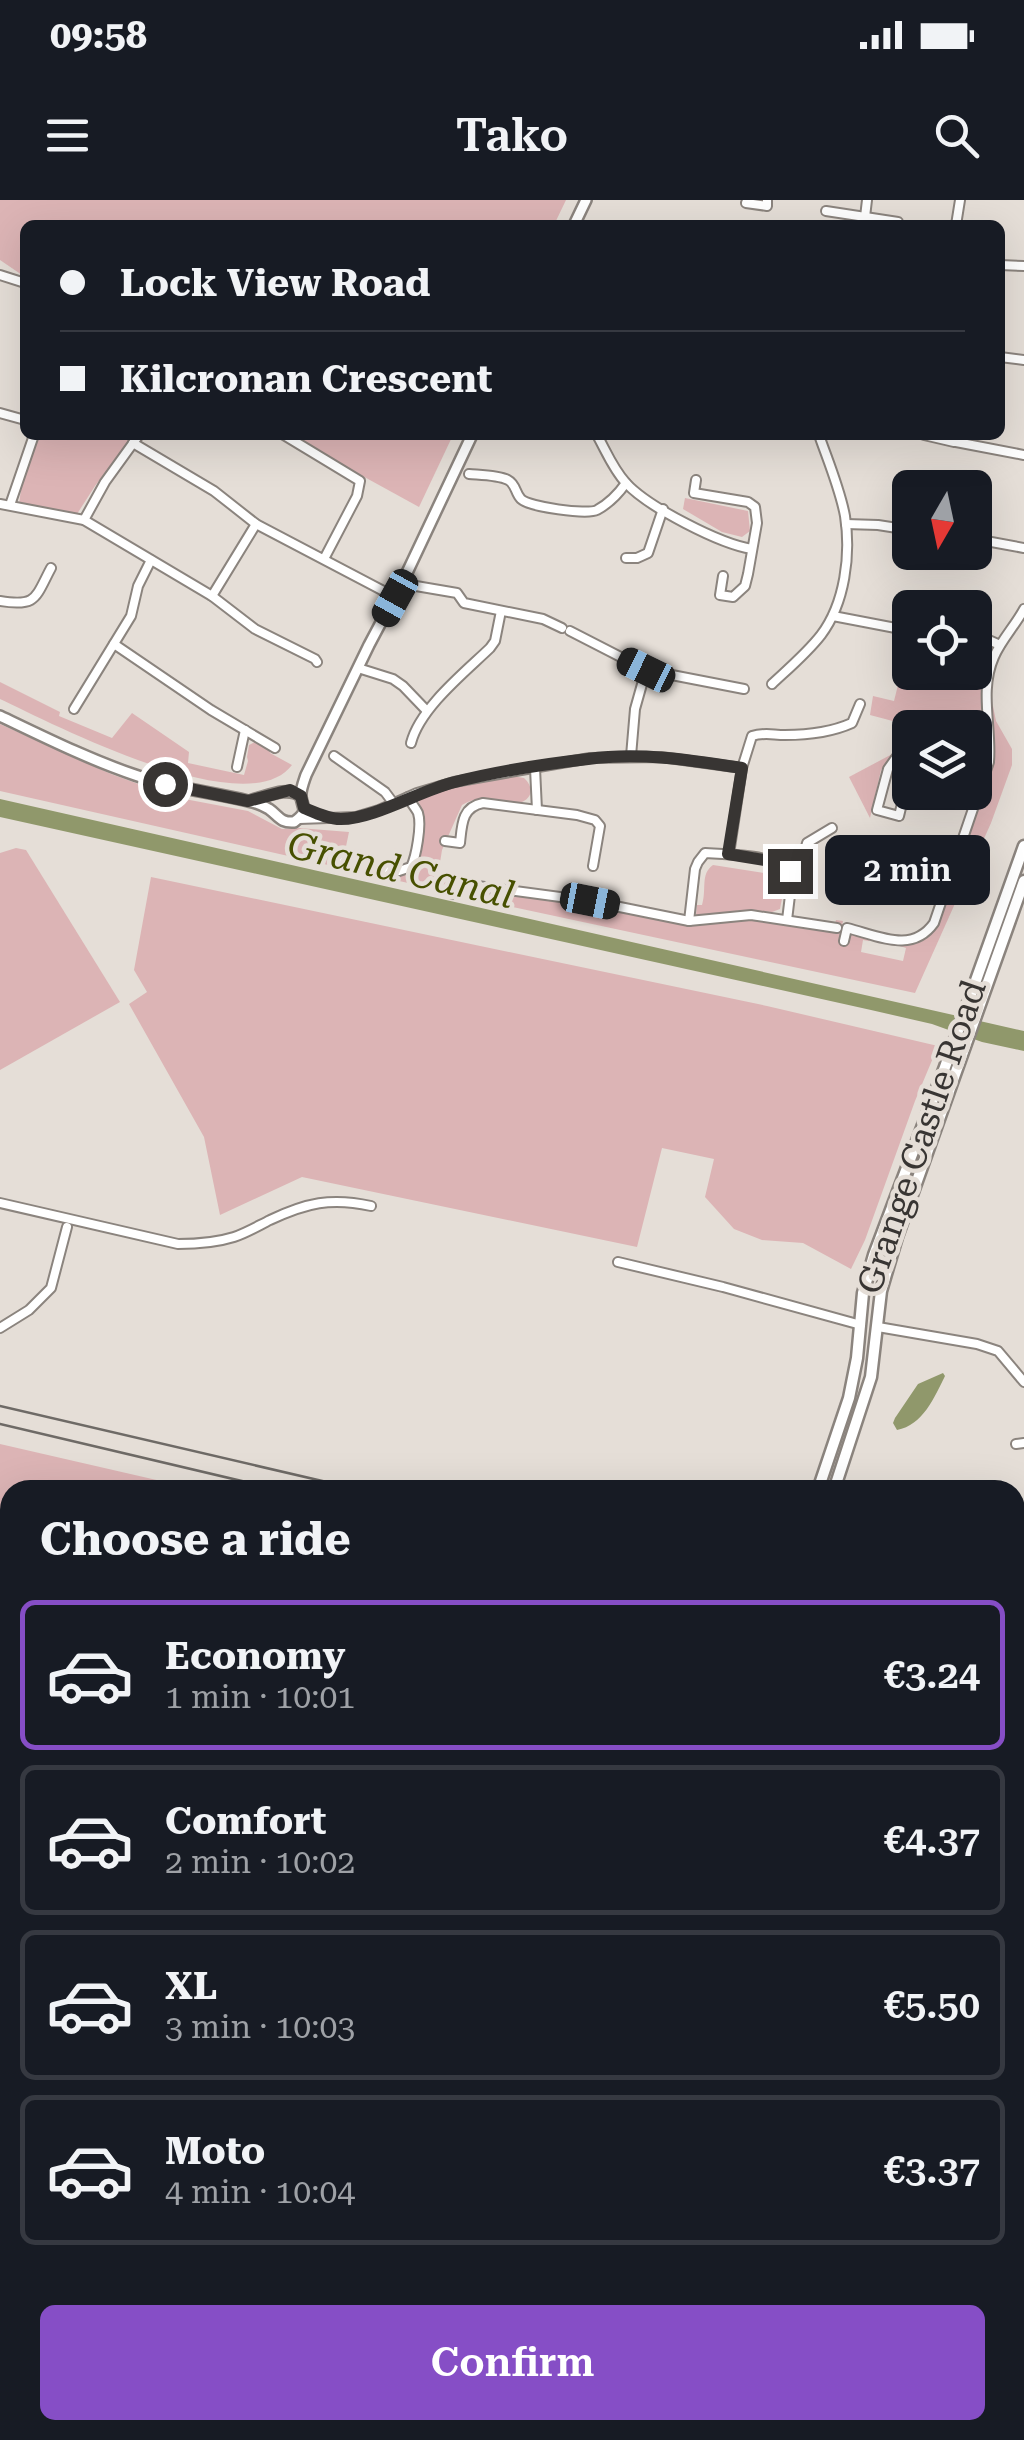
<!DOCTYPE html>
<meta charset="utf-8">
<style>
:root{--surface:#171b24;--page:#20242c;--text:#f1f3f6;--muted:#9ea1a6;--line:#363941;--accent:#864ec6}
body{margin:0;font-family:"Roboto Serif",serif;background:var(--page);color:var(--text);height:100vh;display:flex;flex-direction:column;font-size:38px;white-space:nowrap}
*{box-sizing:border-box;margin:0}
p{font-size:32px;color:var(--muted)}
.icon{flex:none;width:55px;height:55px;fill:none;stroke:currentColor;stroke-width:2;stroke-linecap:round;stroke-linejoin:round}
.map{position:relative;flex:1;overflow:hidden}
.details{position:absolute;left:0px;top:1280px;width:1025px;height:960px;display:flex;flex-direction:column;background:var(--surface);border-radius:30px 30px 0 0;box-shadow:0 10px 40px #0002}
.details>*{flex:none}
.banner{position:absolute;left:20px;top:20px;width:985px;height:220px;border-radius:15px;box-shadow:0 10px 40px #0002;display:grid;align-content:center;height:220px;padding:0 40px;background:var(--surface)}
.needle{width:65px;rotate:189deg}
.fabs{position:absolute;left:892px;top:270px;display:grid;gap:20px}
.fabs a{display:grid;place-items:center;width:100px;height:100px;border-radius:15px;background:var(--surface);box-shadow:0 10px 40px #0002;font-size:50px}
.end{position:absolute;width:45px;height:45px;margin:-22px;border:12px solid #383533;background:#fff;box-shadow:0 0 0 5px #fff}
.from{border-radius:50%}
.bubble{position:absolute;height:70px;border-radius:15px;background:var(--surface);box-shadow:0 10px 40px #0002;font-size:32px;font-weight:600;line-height:70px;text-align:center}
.car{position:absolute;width:30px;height:60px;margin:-30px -15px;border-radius:12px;box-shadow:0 0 8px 2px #0007;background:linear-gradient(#222 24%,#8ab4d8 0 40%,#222 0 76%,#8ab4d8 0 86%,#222 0)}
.banner b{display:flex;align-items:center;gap:35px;height:95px;font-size:38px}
.banner b+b{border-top:2px solid var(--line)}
.banner i{width:25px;height:25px;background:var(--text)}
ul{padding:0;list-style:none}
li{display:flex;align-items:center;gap:30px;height:150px;margin:0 20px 15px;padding:0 20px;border:5px solid var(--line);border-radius:15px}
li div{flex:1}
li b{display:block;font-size:38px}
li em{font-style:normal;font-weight:600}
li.active{border-color:var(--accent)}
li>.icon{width:90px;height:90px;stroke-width:1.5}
h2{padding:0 40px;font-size:45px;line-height:120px}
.cta{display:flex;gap:20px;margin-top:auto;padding:20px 40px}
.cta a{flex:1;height:115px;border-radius:15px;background:var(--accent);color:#fff;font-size:40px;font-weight:600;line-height:115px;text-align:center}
.status{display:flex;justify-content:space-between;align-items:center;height:70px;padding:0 50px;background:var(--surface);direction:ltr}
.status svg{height:28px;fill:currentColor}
header{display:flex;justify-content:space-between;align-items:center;height:130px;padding:0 40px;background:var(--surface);font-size:45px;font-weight:600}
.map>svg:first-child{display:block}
</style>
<div class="status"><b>09:58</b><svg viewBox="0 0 49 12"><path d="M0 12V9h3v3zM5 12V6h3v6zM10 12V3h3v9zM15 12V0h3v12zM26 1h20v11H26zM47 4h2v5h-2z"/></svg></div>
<header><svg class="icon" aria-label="menu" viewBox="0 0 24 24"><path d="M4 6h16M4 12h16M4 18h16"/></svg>Tako<svg class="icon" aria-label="search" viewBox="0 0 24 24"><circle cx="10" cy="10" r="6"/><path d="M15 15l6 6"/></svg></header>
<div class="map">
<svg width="1024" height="2240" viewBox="0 0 1024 2240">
<rect width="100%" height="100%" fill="#e5ded7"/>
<g fill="#dcb4b5">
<path d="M0,0h566l-12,25h-529v52l-25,-17z"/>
<path d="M40,235h93l-38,51 -18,28 -58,-9 3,-24z"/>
<path d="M288,235h165l-34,72z"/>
<path d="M685,298l63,13 2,20 -8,6 -20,-5 -39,-23z"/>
<path d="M910,437v35h65v-34l14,5 3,9 -9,26 -2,32 -6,10c-26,3 -52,-16 -71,4l-34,-9 3,-19 21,5z"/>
<path d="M0,482l60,30 -1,4 53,22 20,-25 57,39 -1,11 56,12 4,-14 -1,-4 2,-12 6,-3 14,5 1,6 22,12c-45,60 -239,-41 -292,-66z"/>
<path d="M990,505l3,1 3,15 16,28v16l-21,58 -76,170 -459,-98 4,-8 128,16 96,22 64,-5 85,11 3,-11 7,1 -4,18 8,1 2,-5 5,-1 18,4 -3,3 -6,-1 -2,12 42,9 3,-13 -6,-2c18,-1 30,-6 39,-23l52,-157 3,-31z"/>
<path d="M0,524l111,50 63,23 74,14 34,18 17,-1 50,4 -5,24 -7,3 1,7 61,10 15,-4c6,-12 12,-44 9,-58 -1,-5 -4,-10 -5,-15 27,-9 79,-27 106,-21 10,9 9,20 -4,25 -20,-3 -41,-9 -58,2l-20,45 -4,25 13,3 -3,14 -448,-101z"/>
<path d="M896,552l-15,18 -11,48 -21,-41z"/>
<path d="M16,648l10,2 94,152 -120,68v-217z"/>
<path d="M713,665l64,10c10,9 5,22 3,34l-8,3 -30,-2 -43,7 -3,-2 1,-10h5c5,-16 -2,-31 11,-40z"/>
<path d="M151,677l616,129 171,40 -23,55 -50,139 -14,29 -48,-26 -41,-3 -28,-11 -29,-32 9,-38 -52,-11 -25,99 -335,-70 -82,38 -16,-78 -75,-133 18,-12 -13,-22z"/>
<path d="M0,1244l200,46h-190v187h-10z"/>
<path d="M1015,1353l9,3v73l-9,-2z"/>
<path d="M10,1662v107l-10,-1v-104z"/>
<path d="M0,2115l10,7v73l-10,-8z"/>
</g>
<g fill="#90986b">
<path d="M0,599l1024,232v20l-42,-9 -50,-18 -61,-14 -871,-193z"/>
<path d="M943,1173l2,3c-11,22 -22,49 -48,54l-4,-7 2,-5 23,-34z"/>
</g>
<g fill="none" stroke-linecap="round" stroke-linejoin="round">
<g stroke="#8b847e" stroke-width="12">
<g id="minor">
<path d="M746,3l21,3v-6"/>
<path d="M826,11l72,11"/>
<path d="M865,17l2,-17"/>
<path d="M956,25l4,-25"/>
<path d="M1000,65l24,1"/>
<path d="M0,75l25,8"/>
<path d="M1000,157l24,3"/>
<path d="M0,213l25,7"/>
<path d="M284,235l76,46 -3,15 -33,63"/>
<path d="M597,235c9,16 16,34 29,48 22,24 94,61 126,66"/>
<path d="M924,235l30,7"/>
<path d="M956,242l68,13"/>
<path d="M133,243l81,48 42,33 139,73"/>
<path d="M469,274c11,1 29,1 39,6 8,4 7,13 13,19 8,8 66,16 76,11 11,-6 22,-17 29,-27"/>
<path d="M696,280l-2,13 54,9 7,5 2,16 -9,51 -3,12 -12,11 -13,-2 3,-19"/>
<path d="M0,304l84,16 128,76 43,33 60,30 2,3"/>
<path d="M10,305l24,-70"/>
<path d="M84,320l21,-38 34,-47"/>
<path d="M846,324l32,1 32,5"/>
<path d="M975,339l49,9"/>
<path d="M626,358h11l11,-5 15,-44"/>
<path d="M416,386l41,7 7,10 79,16 19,9"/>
<path d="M212,396l44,-72"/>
<path d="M0,401c37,6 35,-3 51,-33"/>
<path d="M833,416l73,14"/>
<path d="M570,431l76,39 98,19"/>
<path d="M975,434l25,11"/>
<path d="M114,444l97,66 64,38"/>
<path d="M358,468l35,11 10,7 24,25"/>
<path d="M772,484c16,-15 35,-31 49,-49 24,-32 30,-80 24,-119 -5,-27 -17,-55 -26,-81"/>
<path d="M74,509l57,-93 7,-30 13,-26"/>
<path d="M411,543c9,-35 53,-70 79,-95l5,-7 6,-30"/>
<path d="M334,556l51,36 9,12"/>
<path d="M631,556l4,-47 11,-39"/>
<path d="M237,567l8,-37"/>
<path d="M535,568l2,42"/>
<path d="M905,591l-6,25 -22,-6 11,-41 15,-21 6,-22 4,-6 12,-2 30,6h33"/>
<path d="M299,619l57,-2 23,-7 38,-17 37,-11 136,-24 71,-1 81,11"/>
<path d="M445,641l15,2c2,-19 2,-36 23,-40l94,12 18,5 5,6 -7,40"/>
<path d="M729,654l13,-86 10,-32c12,-4 21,-1 33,-1 22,0 47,-3 67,-12l8,-19"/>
<path d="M340,661l59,10 12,-4c5,-10 11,-42 7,-54 -1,-3 -9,-13 -10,-16"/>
<path d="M896,665l53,14"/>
<path d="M908,686l4,-17"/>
<path d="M453,694l2,-11 135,18 99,20 62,-6 86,13"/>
<path d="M787,720l5,-41 -2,-8 14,-17 3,-11 25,-15"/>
<path d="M689,721l6,-52 3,-7 7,-9c23,1 70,2 85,18"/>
<path d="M844,741l3,-13c32,8 65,26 87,-5l55,-161c3,-35 -10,-71 5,-105 7,-17 21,-31 30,-48"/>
<path d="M0,1003l178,41c20,0 37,-1 56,-7 12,-4 24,-11 36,-17 36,-17 61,-23 101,-14"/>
<path d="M618,1062l105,25 138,38"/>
<path d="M878,1127l99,17 21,7 26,31"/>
<path d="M0,1128l29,-18 22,-22 16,-61"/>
<path d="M1016,1244l8,-1"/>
<path d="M0,1883l10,4"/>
<path d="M1015,1928l9,1"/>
<path d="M5,1990l5,-19"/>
<path d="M1015,2017l9,-3"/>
<path d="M1015,2098l9,1"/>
<path d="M0,2112l10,6"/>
<path d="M0,2195l10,6"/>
<path d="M1015,2203l9,10"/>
<path d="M63,2230l13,7"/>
<path d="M939,2230l3,10"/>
<path d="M275,2240l5,-10"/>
<path d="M371,2240l5,-10"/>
<path d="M870,2240l29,-10"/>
</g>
</g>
<g stroke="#8b847e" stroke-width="14">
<g id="tertiary">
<path d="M574,25l12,-25"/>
<path d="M0,516c44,21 88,43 135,59 37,13 75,17 113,26 6,1 16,5 21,8 10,7 11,14 25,13 15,-11 9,-12 7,-25 -1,-6 3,-16 5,-22l63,-130 35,-66 68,-144"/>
<path d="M252,600c16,-4 35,-14 49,-4"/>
<path d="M1015,1636l9,-6"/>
<path d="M0,1640l10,-2"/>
<path d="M1015,1647l9,-6"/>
<path d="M0,1651l10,-2"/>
<path d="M0,1988l10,4"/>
<path d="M1015,2179l9,-1"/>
<path d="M537,2230l42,10"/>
<path d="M563,2230l25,10"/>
<path d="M816,2240l28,-10"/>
</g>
</g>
<g stroke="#8b847e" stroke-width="15">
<g id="secondary">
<path d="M818,1290l31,-92 8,-40 6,-65 11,-38 71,-188 79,-221"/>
<path d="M834,1290l37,-113 10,-86 16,-54 127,-356"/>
<path d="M452,2240l4,-10"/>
<path d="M472,2240l5,-10"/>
</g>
</g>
<use href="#minor" stroke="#fff" stroke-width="8"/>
<use href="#tertiary" stroke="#fff" stroke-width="9"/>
<use href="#secondary" stroke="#fff" stroke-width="10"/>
<g stroke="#6e6a66" stroke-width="2.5">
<path d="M0,1206l361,84"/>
<path d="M0,1224l280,66"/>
<path d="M1015,1442l9,2"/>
<path d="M1015,1460l9,2"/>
</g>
</g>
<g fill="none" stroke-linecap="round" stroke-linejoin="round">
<path stroke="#383533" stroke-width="12" d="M165,584l83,17 42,-11 11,6 3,12c12,5 24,11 37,11 32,0 77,-27 110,-36 42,-11 94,-19 137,-24 52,-7 102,1 154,9l-14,86 54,9 8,8"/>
</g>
<g text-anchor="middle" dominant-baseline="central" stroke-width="9" stroke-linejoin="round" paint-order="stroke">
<g font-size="35" fill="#383533" stroke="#e5ded7">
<text transform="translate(922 937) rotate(-71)">Grange Castle Road</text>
</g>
<g font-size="38" font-style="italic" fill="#475000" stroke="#e5ded7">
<text transform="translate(401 670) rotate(13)">Grand Canal</text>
</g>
</g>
</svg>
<div class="fabs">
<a><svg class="needle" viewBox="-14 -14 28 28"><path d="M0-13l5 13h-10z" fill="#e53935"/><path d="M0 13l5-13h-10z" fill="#9ea1a6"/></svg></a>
<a><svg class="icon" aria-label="locate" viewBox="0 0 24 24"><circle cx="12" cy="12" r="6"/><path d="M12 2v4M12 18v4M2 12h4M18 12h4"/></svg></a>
<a><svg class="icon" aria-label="layers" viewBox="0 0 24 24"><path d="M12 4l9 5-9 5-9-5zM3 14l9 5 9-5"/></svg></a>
</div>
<i class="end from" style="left:165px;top:584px"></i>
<i class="end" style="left:790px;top:671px"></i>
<div class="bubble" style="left:825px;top:635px;width:165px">2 min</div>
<i class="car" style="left:395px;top:398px;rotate:209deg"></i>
<i class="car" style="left:646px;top:470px;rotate:296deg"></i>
<i class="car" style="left:590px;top:701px;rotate:101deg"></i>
<div class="banner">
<b><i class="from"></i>Lock View Road</b>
<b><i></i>Kilcronan Crescent</b>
</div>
<section class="details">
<h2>Choose a ride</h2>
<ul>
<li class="active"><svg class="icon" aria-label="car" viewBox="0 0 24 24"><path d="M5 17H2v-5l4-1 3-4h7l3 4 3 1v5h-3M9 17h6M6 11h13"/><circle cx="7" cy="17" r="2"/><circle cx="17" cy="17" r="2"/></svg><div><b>Economy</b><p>1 min · 10:01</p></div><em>€3.24</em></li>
<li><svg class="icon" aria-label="car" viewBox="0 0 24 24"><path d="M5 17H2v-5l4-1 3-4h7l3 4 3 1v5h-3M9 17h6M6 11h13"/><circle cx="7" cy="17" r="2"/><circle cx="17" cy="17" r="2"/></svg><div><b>Comfort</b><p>2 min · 10:02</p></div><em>€4.37</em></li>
<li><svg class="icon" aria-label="car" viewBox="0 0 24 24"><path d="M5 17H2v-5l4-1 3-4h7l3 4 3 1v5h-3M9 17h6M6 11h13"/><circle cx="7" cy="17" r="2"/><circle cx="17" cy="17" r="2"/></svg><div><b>XL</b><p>3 min · 10:03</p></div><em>€5.50</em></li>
<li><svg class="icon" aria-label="car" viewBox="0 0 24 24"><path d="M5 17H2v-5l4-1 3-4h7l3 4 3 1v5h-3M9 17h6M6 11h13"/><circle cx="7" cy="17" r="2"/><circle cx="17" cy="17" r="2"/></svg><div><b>Moto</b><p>4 min · 10:04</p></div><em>€3.37</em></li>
</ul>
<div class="cta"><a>Confirm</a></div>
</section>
</div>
